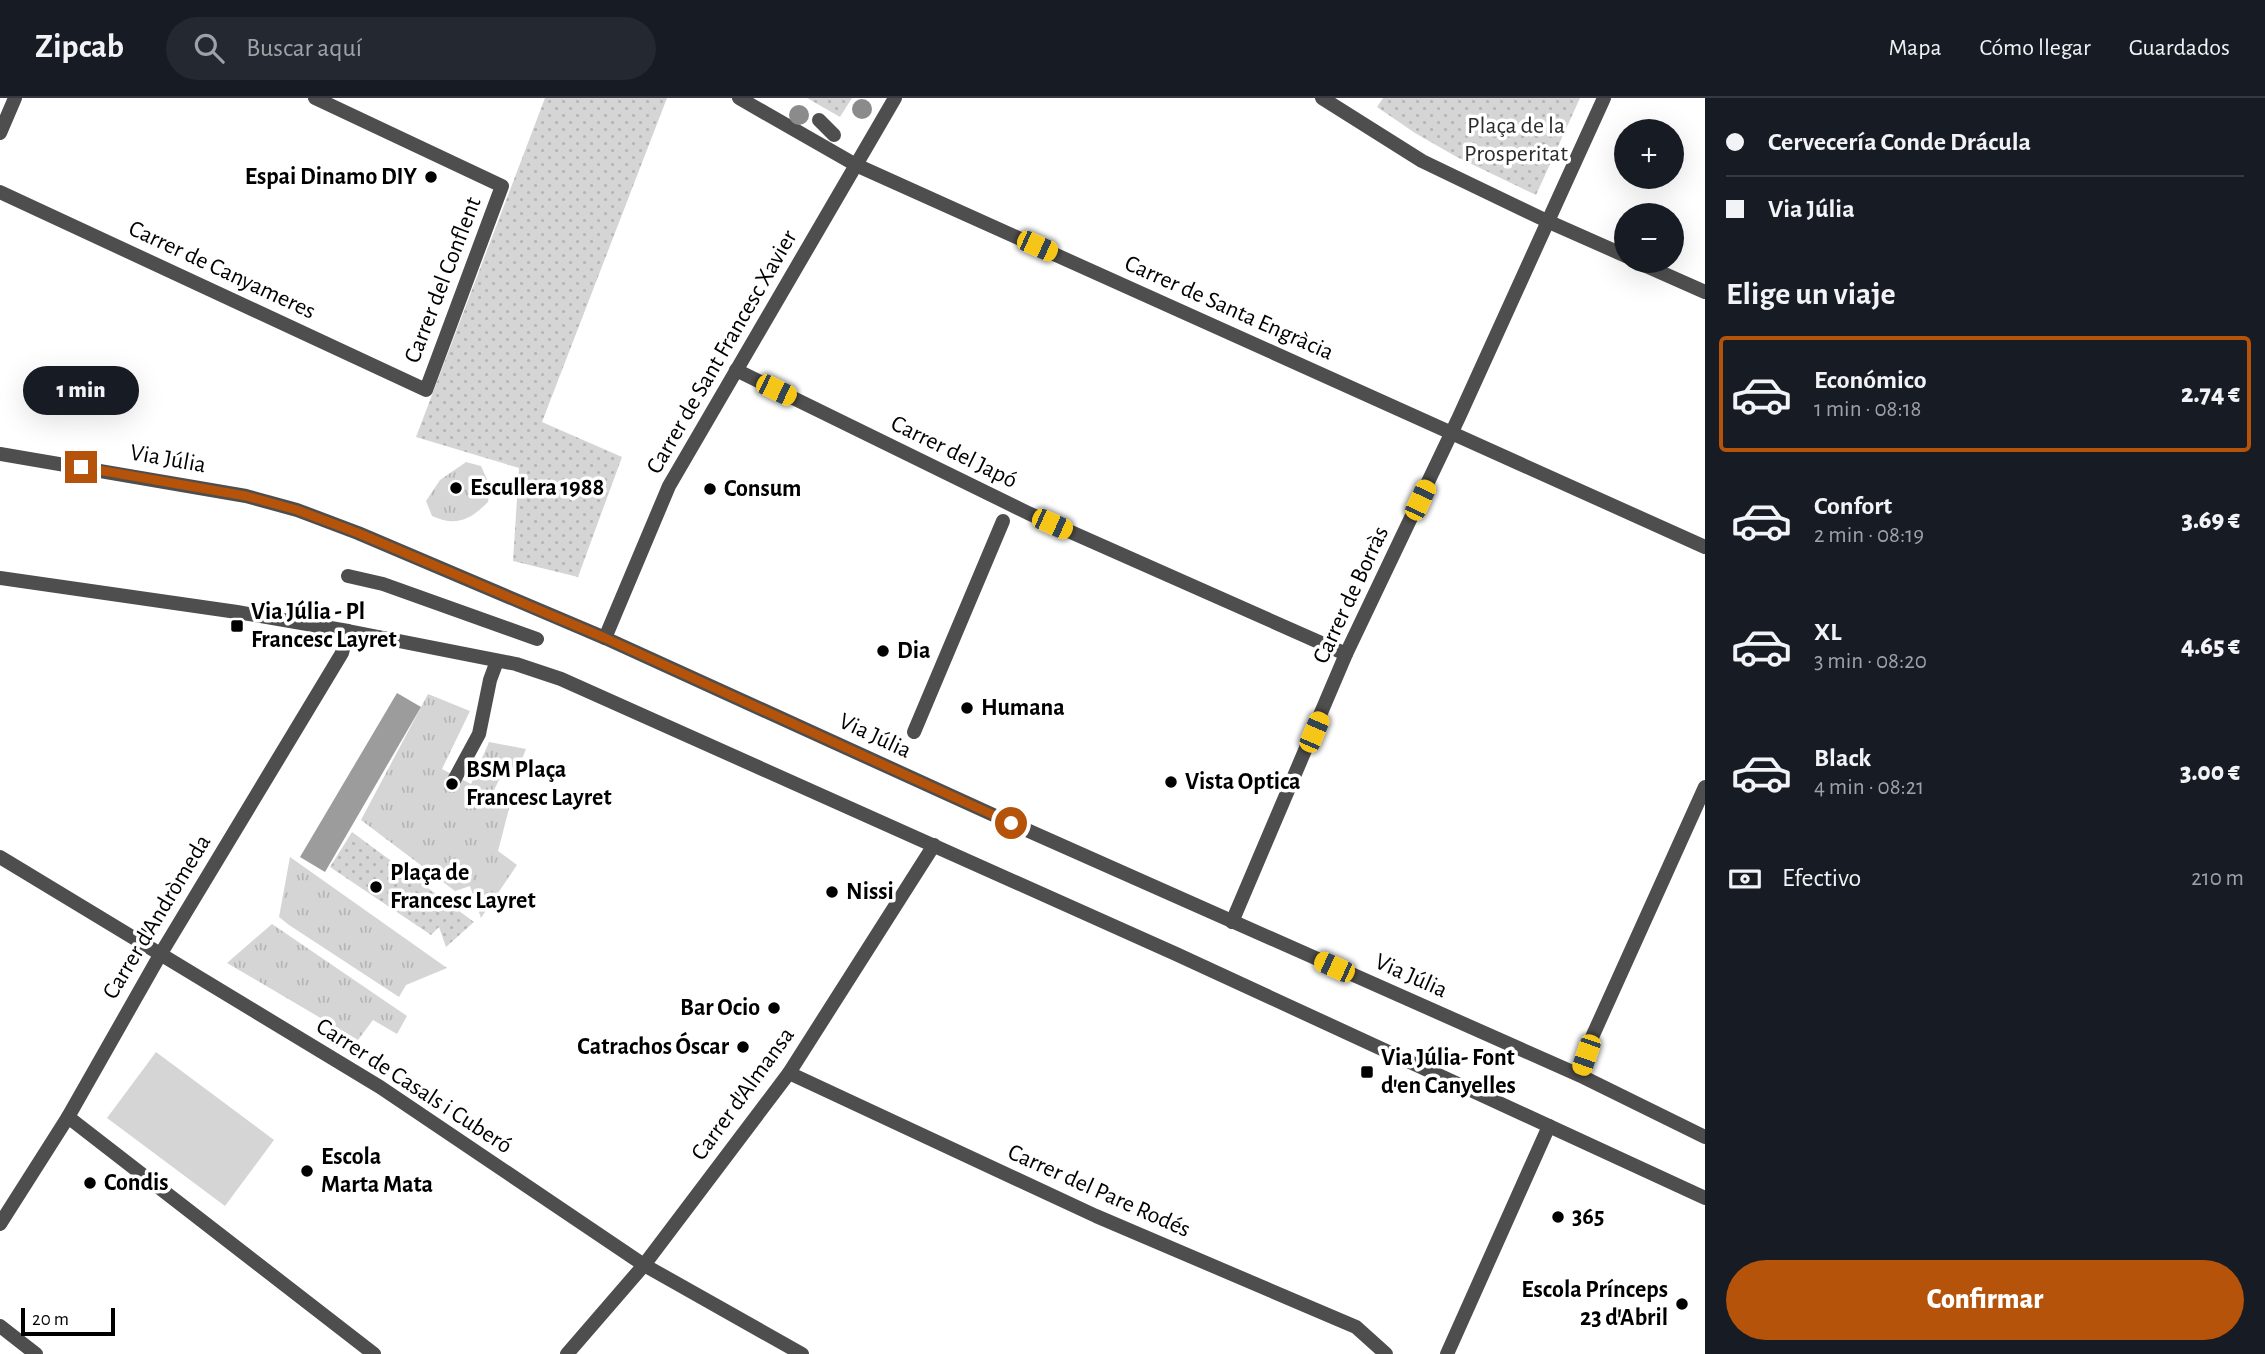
<!DOCTYPE html>
<html lang="es">
<meta charset="utf-8">
<style>
:root{--surface:#171b24;--page:#242831;--text:#f1f3f6;--muted:#9ea1a6;--line:#363941;--accent:#b45309}
body{margin:0;font-family:"Alegreya Sans",sans-serif;background:var(--page);color:var(--text);height:100vh;display:flex;flex-direction:column;font-size:26px;white-space:nowrap}
*{box-sizing:border-box;margin:0}
p{font-size:23px;color:var(--muted)}
.icon{flex:none;width:38px;height:38px;fill:none;stroke:currentColor;stroke-width:2;stroke-linecap:round;stroke-linejoin:round}
.map{position:relative;flex:1;overflow:hidden}
.drawer{display:flex;flex-direction:column;background:var(--surface);width:560px}
.drawer>*{flex:none}
.hud{display:grid;align-content:center;height:154px;padding:0 21px;background:var(--surface)}
.buttons{position:absolute;left:1614px;top:21px;display:grid;gap:14px}
.buttons a{display:grid;place-items:center;width:70px;height:70px;border-radius:50%;background:var(--surface);box-shadow:0 7px 28px #0002;font-size:35px}
.scale{position:absolute;left:21px;bottom:18px;width:94px;box-sizing:border-box;padding-left:7px;border:4px solid #000;border-top:0;font-size:19px;line-height:24px;white-space:nowrap;color:#000;-webkit-text-stroke:5px #fff;paint-order:stroke}
.end{position:absolute;width:32px;height:32px;margin:-16px;border:9px solid #b45309;background:#fff;box-shadow:0 0 0 4px #fff}
.from{border-radius:50%}
.bubble{position:absolute;height:49px;border-radius:24px;background:var(--surface);box-shadow:0 7px 28px #0002;font-size:23px;font-weight:800;line-height:49px;text-align:center}
.car{position:absolute;width:21px;height:42px;margin:-21px -10px;border-radius:9px;box-shadow:0 0 5px 2px #0007;background:linear-gradient(#f5c518 24%,#345 0 40%,#f5c518 0 76%,#345 0 86%,#f5c518 0)}
.hud b{display:flex;align-items:center;gap:24px;height:66px;font-size:26px}
.hud b+b{border-top:2px solid var(--line)}
.hud i{width:18px;height:18px;background:var(--text)}
ul{padding:0;list-style:none}
li{display:flex;align-items:center;gap:21px;height:116px;margin:0 14px 10px;padding:0 7px;border:4px solid transparent;border-radius:7px}
li div{flex:1}
li b{display:block;font-size:26px}
li em{font-style:normal;font-weight:800}
li.active{border-color:var(--accent)}
li>.icon{width:63px;height:63px;stroke-width:1.5}
h2{padding:0 21px;font-size:32px;line-height:84px}
.pay{display:flex;align-items:center;gap:18px;height:77px;padding:0 21px;font-size:26px}
.pay p{margin-inline-start:auto}
.button{display:flex;gap:14px;margin-top:auto;padding:14px 21px}
.button a{flex:1;height:80px;border-radius:42px;background:var(--accent);color:#fff;font-size:28px;font-weight:800;line-height:80px;text-align:center}
header{display:flex;align-items:center;gap:42px;box-sizing:border-box;height:98px;padding:0 35px;background:var(--surface);border-bottom:2px solid var(--line)}
header strong{font-size:33px}
nav{display:flex;gap:38px;margin-inline-start:auto;font-size:24px}
.search{width:490px;height:63px;background:var(--page);display:flex;align-items:center;gap:18px;box-sizing:border-box;padding:0 24px;border-radius:38px;color:var(--muted);font-size:26px}
main{display:flex;flex:1;min-height:0}
.map>svg:first-child{display:block}
</style>
<header>
<strong>Zipcab</strong>
<div class="search"><svg class="icon" aria-label="search" viewBox="0 0 24 24"><circle cx="10" cy="10" r="6"/><path d="M15 15l6 6"/></svg>Buscar aquí</div>
<nav><a>Mapa</a><a>Cómo llegar</a><a>Guardados</a></nav>
</header>
<main>
<div class="map">
<svg width="1705" height="1256" viewBox="0 0 1705 1256">
<defs>
<pattern id="grass-tufts" width="24" height="20" patternUnits="userSpaceOnUse" patternTransform="scale(1.75)"><rect width="24" height="20" fill="#d5d5d5"/><path d="M3 7l-1-3M5 7V3M7 7l1-3M15 17l-1-3M17 17v-4M19 17l1-3" fill="none" stroke="#b5b5b5"/></pattern>
<pattern id="park-dots" width="8" height="8" patternUnits="userSpaceOnUse" patternTransform="scale(1.75)"><rect width="8" height="8" fill="#d5d5d5"/><path d="M2 2h.1M6 6h.1" fill="none" stroke="#b5b5b5" stroke-width="1.8" stroke-linecap="round"/></pattern>
</defs>
<rect width="100%" height="100%" fill="#fff"/>
<g fill="url(#grass-tufts)">
<path d="M466,364l15,4 9,20 -2,16c-18,18 -32,25 -56,14l-6,-15 14,-21z"/>
<path d="M428,596l42,17 -28,58 29,15 18,-42 37,7 -8,20 -12,-3 -13,26 19,5 -14,54 19,14 -36,53 -11,-32 -15,5 -94,-71z"/>
<path d="M290,759l157,111 -41,17 -7,12 -110,-72 -10,-8z"/>
<path d="M272,826l135,92 -10,18 -24,-14 -15,20 -131,-77z"/>
</g>
<g fill="url(#park-dots)">
<path d="M545,0h122l-125,324 80,35 -44,120 -65,-16 6,-93 -103,-31z"/>
<path d="M807,0h45l-12,19z"/>
<path d="M1383,0h197l-44,97 -81,-39 -40,-23 -38,-26z"/>
<path d="M352,734l122,90 -28,25 -7,-20 -8,8 -101,-68z"/>
</g>
<path fill="#d5d5d5" d="M156,954l118,88 -49,66 -118,-88z"/>
<path fill="#9c9c9c" d="M397,595l24,14 -96,165 -25,-15z"/>
<g fill="none" stroke-linecap="round" stroke-linejoin="round">
<path stroke="#4e4e4e" stroke-width="14" d="M452,686l27,-50 11,-54 7,-19"/>
<g stroke="#4e4e4e" stroke-width="14">
<path d="M819,22l15,15"/>
<path d="M348,478l35,8 154,55"/>
<path d="M914,634l89,-211"/>
<path d="M160,857l182,-302 6,-22"/>
</g>
<g stroke="#4e4e4e" stroke-width="14">
<path d="M739,0l117,67 849,382"/>
<path d="M1322,0l100,63 125,60 79,35"/>
<path d="M0,35l15,-35"/>
<path d="M0,94l426,198 76,-204 -187,-88"/>
<path d="M1635,163l70,31"/>
<path d="M736,272l292,143 318,141"/>
<path d="M605,540l64,-152 226,-388"/>
<path d="M0,759l380,230 264,178 158,89"/>
<path d="M1232,824l114,-268 113,-237 145,-319"/>
<path d="M789,975l307,143 260,111 30,27"/>
<path d="M1579,977l14,-40 112,-248"/>
<path d="M68,1019l306,237"/>
<path d="M0,1126l68,-107 92,-162"/>
<path d="M0,1228l36,28"/>
<path d="M567,1256l77,-89 145,-192 145,-228"/>
<path d="M1447,1256l102,-228"/>
</g>
<g stroke="#4e4e4e" stroke-width="14">
<path d="M0,356l246,42 51,14 61,23 247,105 406,185 568,252 126,62"/>
<path d="M0,480l237,34 111,19 168,33 45,15 615,275 529,244"/>
</g>
</g>
<g fill="#8b8b8b">
<circle cx="862" cy="11" r="10"/>
<circle cx="799" cy="17" r="10"/>
</g>
<g fill="none" stroke-linecap="round" stroke-linejoin="round">
<path stroke="#b45309" stroke-width="9" d="M81,369l165,29 51,14 61,23 247,105 406,185"/>
</g>
<g fill="#000" stroke="#fff" stroke-width="2.5">
<circle cx="431" cy="79" r="7"/>
<circle cx="456" cy="390" r="7"/>
<circle cx="710" cy="391" r="7"/>
<rect x="230" y="521" width="14" height="14" rx="3.5"/>
<circle cx="883" cy="553" r="7"/>
<circle cx="967" cy="610" r="7"/>
<circle cx="1171" cy="684" r="7"/>
<circle cx="452" cy="686" r="7"/>
<circle cx="376" cy="789" r="7"/>
<circle cx="832" cy="794" r="7"/>
<circle cx="774" cy="910" r="7"/>
<circle cx="743" cy="949" r="7"/>
<rect x="1360" y="967" width="14" height="14" rx="3.5"/>
<circle cx="307" cy="1073" r="7"/>
<circle cx="90" cy="1085" r="7"/>
<circle cx="1558" cy="1119" r="7"/>
<circle cx="1682" cy="1206" r="7"/>
</g>
<g text-anchor="middle" dominant-baseline="central" stroke-width="7" stroke-linejoin="round" paint-order="stroke">
<g font-size="24" fill="#2c2c2c" stroke="#fff">
<text x="1516" y="28">Plaça de la<tspan x="1516" dy="28">Prosperitat</tspan></text>
</g>
<g font-size="24" font-weight="bold" fill="#000" stroke="#fff" text-anchor="start">
<text x="417" y="79" text-anchor="end">Espai Dinamo DIY</text>
<text x="470" y="390">Escullera 1988</text>
<text x="724" y="391">Consum</text>
<text x="251" y="514">Via Júlia - Pl<tspan x="251" dy="28">Francesc Layret</tspan></text>
<text x="897" y="553">Dia</text>
<text x="981" y="610">Humana</text>
<text x="466" y="672">BSM Plaça<tspan x="466" dy="28">Francesc Layret</tspan></text>
<text x="1185" y="684">Vista Optica</text>
<text x="390" y="775">Plaça de<tspan x="390" dy="28">Francesc Layret</tspan></text>
<text x="846" y="794">Nissi</text>
<text x="760" y="910" text-anchor="end">Bar Ocio</text>
<text x="729" y="949" text-anchor="end">Catrachos Óscar</text>
<text x="1381" y="960">Via Júlia- Font<tspan x="1381" dy="28">d'en Canyelles</tspan></text>
<text x="321" y="1059">Escola<tspan x="321" dy="28">Marta Mata</tspan></text>
<text x="104" y="1085">Condis</text>
<text x="1572" y="1119">365</text>
<text x="1668" y="1192" text-anchor="end">Escola Prínceps<tspan x="1668" dy="28">23 d'Abril</tspan></text>
</g>
<g font-size="24" fill="#000" stroke="#fff">
<text transform="translate(222 172) rotate(25)">Carrer de Canyameres</text>
<text transform="translate(443 182) rotate(-69)">Carrer del Conflent</text>
<text transform="translate(1229 210) rotate(24)">Carrer de Santa Engràcia</text>
<text transform="translate(722 254) rotate(-60)">Carrer de Sant Francesc Xavier</text>
<text transform="translate(954 354) rotate(26)">Carrer del Japó</text>
<text transform="translate(168 361) rotate(10)">Via Júlia</text>
<text transform="translate(1351 497) rotate(-65)">Carrer de Borràs</text>
<text transform="translate(875 638) rotate(25)">Via Júlia</text>
<text transform="translate(157 819) rotate(-59)">Carrer d'Andròmeda</text>
<text transform="translate(1411 878) rotate(24)">Via Júlia</text>
<text transform="translate(414 988) rotate(33)">Carrer de Casals i Cuberó</text>
<text transform="translate(743 996) rotate(-54)">Carrer d'Almansa</text>
<text transform="translate(1099 1093) rotate(24)">Carrer del Pare Rodés</text>
</g>
</g>
</svg>
<div class="buttons">
<a>+</a>
<a>−</a>
</div>
<div class="scale">20 m</div>
<i class="end from" style="left:1011px;top:725px"></i>
<i class="end" style="left:81px;top:369px"></i>
<div class="bubble" style="left:23px;top:268px;width:116px">1 min</div>
<i class="car" style="left:1037px;top:148px;rotate:114deg"></i>
<i class="car" style="left:776px;top:292px;rotate:116deg"></i>
<i class="car" style="left:1420px;top:402px;rotate:25deg"></i>
<i class="car" style="left:1052px;top:426px;rotate:114deg"></i>
<i class="car" style="left:1314px;top:634px;rotate:23deg"></i>
<i class="car" style="left:1334px;top:869px;rotate:294deg"></i>
<i class="car" style="left:1586px;top:957px;rotate:199deg"></i>
</div>
<section class="drawer">
<div class="hud">
<b><i class="from"></i>Cervecería Conde Drácula</b>
<b><i></i>Via Júlia</b>
</div>
<h2>Elige un viaje</h2>
<ul>
<li class="active"><svg class="icon" aria-label="car" viewBox="0 0 24 24"><path d="M5 17H2v-5l4-1 3-4h7l3 4 3 1v5h-3M9 17h6M6 11h13"/><circle cx="7" cy="17" r="2"/><circle cx="17" cy="17" r="2"/></svg><div><b>Económico</b><p>1 min · 08:18</p></div><em>2.74 €</em></li>
<li><svg class="icon" aria-label="car" viewBox="0 0 24 24"><path d="M5 17H2v-5l4-1 3-4h7l3 4 3 1v5h-3M9 17h6M6 11h13"/><circle cx="7" cy="17" r="2"/><circle cx="17" cy="17" r="2"/></svg><div><b>Confort</b><p>2 min · 08:19</p></div><em>3.69 €</em></li>
<li><svg class="icon" aria-label="car" viewBox="0 0 24 24"><path d="M5 17H2v-5l4-1 3-4h7l3 4 3 1v5h-3M9 17h6M6 11h13"/><circle cx="7" cy="17" r="2"/><circle cx="17" cy="17" r="2"/></svg><div><b>XL</b><p>3 min · 08:20</p></div><em>4.65 €</em></li>
<li><svg class="icon" aria-label="car" viewBox="0 0 24 24"><path d="M5 17H2v-5l4-1 3-4h7l3 4 3 1v5h-3M9 17h6M6 11h13"/><circle cx="7" cy="17" r="2"/><circle cx="17" cy="17" r="2"/></svg><div><b>Black</b><p>4 min · 08:21</p></div><em>3.00 €</em></li>
</ul>
<div class="pay"><svg class="icon" aria-label="cash" viewBox="0 0 24 24"><path d="M3 7h18v10H3z"/><circle cx="12" cy="12" r="2"/></svg>Efectivo<p>210 m</p></div>
<div class="button"><a>Confirmar</a></div>
</section>
</main>
